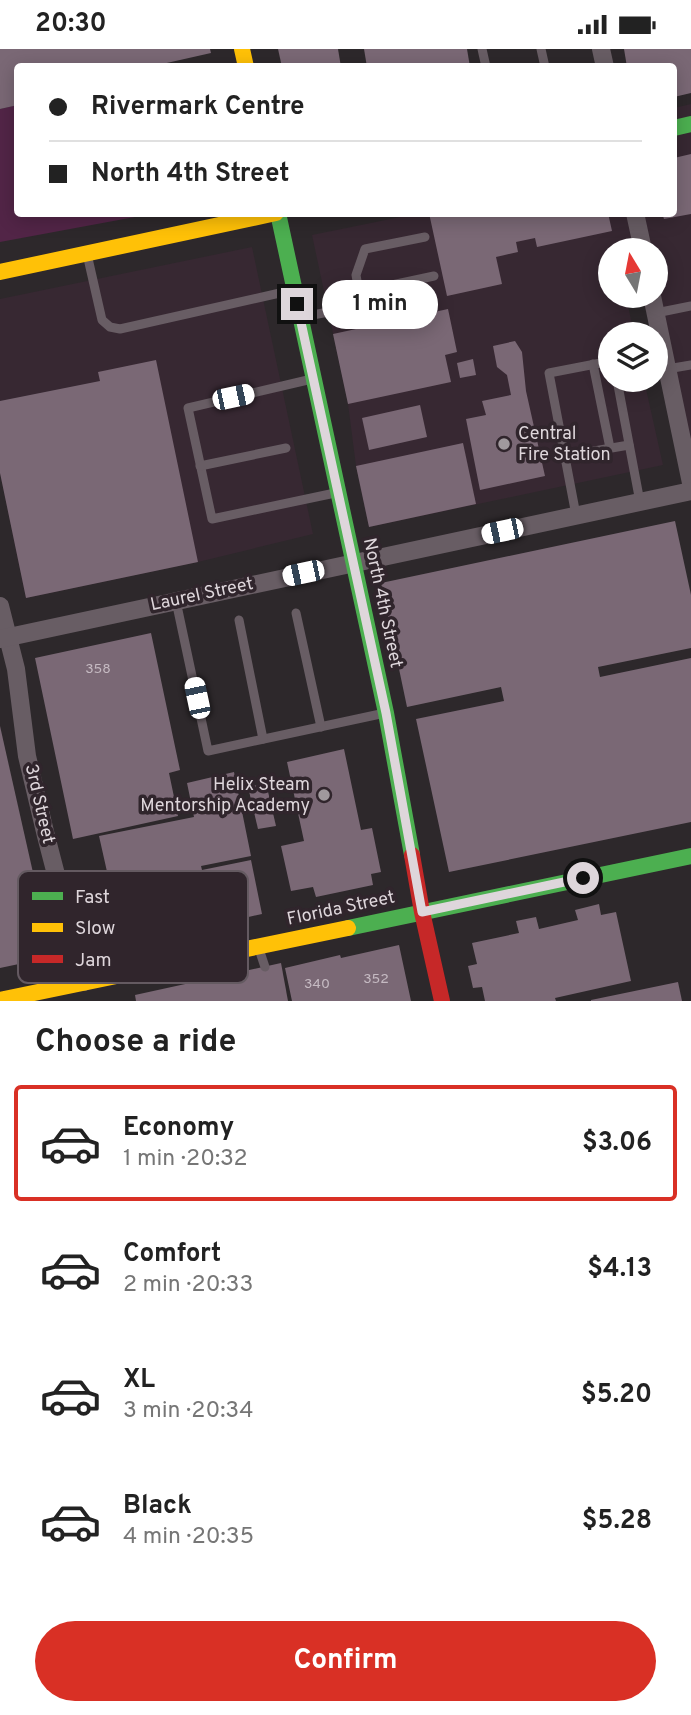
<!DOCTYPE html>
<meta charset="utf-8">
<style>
:root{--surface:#fff;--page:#f2f2f2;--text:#222;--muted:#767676;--line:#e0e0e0;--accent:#d93025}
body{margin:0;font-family:Overpass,sans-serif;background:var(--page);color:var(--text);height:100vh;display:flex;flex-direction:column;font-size:26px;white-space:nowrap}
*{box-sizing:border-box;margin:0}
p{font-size:23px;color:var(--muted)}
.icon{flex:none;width:38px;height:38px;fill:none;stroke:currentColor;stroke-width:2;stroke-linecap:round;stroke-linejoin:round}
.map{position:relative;height:952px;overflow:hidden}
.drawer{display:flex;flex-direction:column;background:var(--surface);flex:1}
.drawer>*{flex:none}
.hud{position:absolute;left:14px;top:14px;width:663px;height:154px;border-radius:7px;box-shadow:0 4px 18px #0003;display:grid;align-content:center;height:154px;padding:0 35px;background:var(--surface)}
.needle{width:46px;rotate:350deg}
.buttons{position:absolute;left:598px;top:189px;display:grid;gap:14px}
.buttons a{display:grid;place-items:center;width:70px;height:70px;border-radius:50%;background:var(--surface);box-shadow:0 4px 18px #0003;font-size:35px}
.end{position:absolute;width:32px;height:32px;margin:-16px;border:9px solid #ded6db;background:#111;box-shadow:0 0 0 4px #111}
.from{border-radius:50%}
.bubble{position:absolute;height:49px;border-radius:24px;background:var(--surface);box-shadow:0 4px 18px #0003;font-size:23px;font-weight:700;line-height:49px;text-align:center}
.car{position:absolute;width:21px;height:42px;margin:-21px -10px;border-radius:9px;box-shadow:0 0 5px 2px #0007;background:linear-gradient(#fff 24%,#345 0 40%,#fff 0 76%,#345 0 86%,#fff 0)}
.hud b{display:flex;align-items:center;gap:24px;height:66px;font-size:26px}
.hud b+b{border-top:2px solid var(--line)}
.hud i{width:18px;height:18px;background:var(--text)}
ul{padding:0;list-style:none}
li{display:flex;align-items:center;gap:21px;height:116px;margin:0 14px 10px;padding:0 21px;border:4px solid transparent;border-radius:7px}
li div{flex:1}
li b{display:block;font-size:26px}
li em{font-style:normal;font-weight:700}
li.current{border-color:var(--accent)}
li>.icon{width:63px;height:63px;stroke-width:1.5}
h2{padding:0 35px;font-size:32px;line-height:84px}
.cta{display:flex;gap:14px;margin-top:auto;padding:14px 35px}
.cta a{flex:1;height:80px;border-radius:42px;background:var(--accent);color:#fff;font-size:28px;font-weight:700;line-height:80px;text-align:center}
.status{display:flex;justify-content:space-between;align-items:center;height:49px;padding:0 35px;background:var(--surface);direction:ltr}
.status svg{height:19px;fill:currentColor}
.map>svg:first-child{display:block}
</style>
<div class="status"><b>20:30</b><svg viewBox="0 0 49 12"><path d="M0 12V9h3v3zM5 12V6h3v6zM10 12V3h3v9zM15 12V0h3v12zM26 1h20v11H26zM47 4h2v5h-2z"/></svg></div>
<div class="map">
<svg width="691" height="952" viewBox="0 0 691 952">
<rect width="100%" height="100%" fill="#2d282b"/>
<g fill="#372832">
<path d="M691,55v379l-35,-187v-46h-45v46h15l8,38h-23v46h33l19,85 -294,62 -13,-61 -8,-62 -36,-169 103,-21 259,-1v-105z"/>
<path d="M252,198l61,287 -115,28 -172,36 -26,-125v-174z"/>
</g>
<path fill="#522547" d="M17,56l1,108 133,1 -151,28v-133z"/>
<g fill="#7a6875">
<path d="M0,0h210l1,4 -62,14h-131v38l-18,4z"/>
<path d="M278,0h60l3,18h-59z"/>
<path d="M364,0h103l3,18h-103z"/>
<path d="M624,0h67v44l-17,4v-30h-47z"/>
<path d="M691,105v60l-27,5 -2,-6h12v-55z"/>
<path d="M429,164h179l4,18 -75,16 -2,-9 -19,4 2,10 -22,5 6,27 -55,12z"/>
<path d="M448,260l9,43 -12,3 6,27 -103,22 -15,-70z"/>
<path d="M515,292l7,11 4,39 19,85 -65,14 -14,-71 20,-4 -4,-14 29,-6 -4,-20 -10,-8 -4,-21z"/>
<path d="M473,310l3,16 -16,3 -3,-15z"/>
<path d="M156,311l42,202 -172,36 -26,-125v-72l100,-20 -2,-9z"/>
<path d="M420,356l7,32 -58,13 -7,-32z"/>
<path d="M463,394l13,61 -107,23 -13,-61z"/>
<path d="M675,472l16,74v53l-93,19 2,10 91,-19v164l-242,50 -33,-153 88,-18 -3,-14 -94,20 -26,-124z"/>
<path d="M151,584l29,137 -11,3 9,43 -105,23 -38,-181z"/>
<path d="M0,677l52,231 -52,11z"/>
<path d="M344,700l17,81 11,-2 9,44 -10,2 2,11 -57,12 -3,-10 -22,4 -10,-45 23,-5 -17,-79z"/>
<path d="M234,723l17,84 -50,10 1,4 49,-10 11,54 -44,10 -9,-43 -5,1 9,42 -116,25 -13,-59 26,-5 -11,-49 95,-19 -7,-34z"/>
<path d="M266,734l10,43 -18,3 -10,-42z"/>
<path d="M599,855l2,11 15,-3 15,69 -76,17 1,3h-71l-3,-14 -9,1 -5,-22 9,-2 -5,-21 47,-10 -3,-12 20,-4 3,12 39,-9 -3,-10z"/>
<path d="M399,896l12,56h-119l-7,-33 55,-13 1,3z"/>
<path d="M281,914l7,38h-152l-1,-6z"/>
<path d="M678,933l4,19h-91v-1z"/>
</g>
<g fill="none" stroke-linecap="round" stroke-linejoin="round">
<g stroke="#685d64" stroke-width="9">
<path d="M482,0l4,18"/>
<path d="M541,0l4,18"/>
<path d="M87,205l15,66 8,7 10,2 173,-39"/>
<path d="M359,243l-3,-17 9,-26 60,-12"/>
<path d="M656,264l35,-7"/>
<path d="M302,268l37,-7 20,-18 75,-16"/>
<path d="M593,315l17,84"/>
<path d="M667,320l24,-4"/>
<path d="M312,330l-124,29 24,111 123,-26"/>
<path d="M617,331l23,122"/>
<path d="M565,407l64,-11"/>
<path d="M200,417l86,-18"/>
<path d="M576,466l-27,-142 62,-12"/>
<path d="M176,552l32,150 177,-38"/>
<path d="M296,564l25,114"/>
<path d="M239,571l24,119"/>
<path d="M259,900l6,18"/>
</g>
<g stroke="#685d64" stroke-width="18">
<path d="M601,0l4,18"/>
<path d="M635,164l8,37"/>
<path d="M652,247l39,187"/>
<path d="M0,557l16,63 11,87 19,80 38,146"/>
<path d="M0,590l691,-148"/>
</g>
<g stroke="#4caf50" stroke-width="16">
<path d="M674,79l17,-4"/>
<path d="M278,164l108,500 26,142"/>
<path d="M348,879l343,-72"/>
</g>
<g stroke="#ffc107" stroke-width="16">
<path d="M242,0l4,18"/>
<path d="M0,223l276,-59"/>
<path d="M0,951l348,-72"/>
</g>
<path stroke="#c62828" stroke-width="16" d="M412,806l10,57 20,89"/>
</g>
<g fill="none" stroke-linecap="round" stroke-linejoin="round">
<path stroke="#ded6db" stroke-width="9" d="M297,255l89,409 36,199 161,-34"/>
</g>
<g fill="#a0999d" stroke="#30252c" stroke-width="2.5">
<circle cx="504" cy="395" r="7"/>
<circle cx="324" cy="746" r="7"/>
</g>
<g text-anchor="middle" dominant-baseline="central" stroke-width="7" stroke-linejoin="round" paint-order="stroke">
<g font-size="14" fill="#c5bac2">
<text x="98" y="620">358</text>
<text x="376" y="930">352</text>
<text x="317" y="935">340</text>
</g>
<g font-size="18" fill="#ded6db" stroke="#30252c" text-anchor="start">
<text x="518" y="385">Central<tspan x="518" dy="21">Fire Station</tspan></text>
<text x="310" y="736" text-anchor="end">Helix Steam<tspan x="310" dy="21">Mentorship Academy</tspan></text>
</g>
<g font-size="18" fill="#ded6db" stroke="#30252c">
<text transform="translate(202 546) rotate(-12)">Laurel Street</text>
<text transform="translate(382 554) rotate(78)">North 4th Street</text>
<text transform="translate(39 755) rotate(77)">3rd Street</text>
<text transform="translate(341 860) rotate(-12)">Florida Street</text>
</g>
</g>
<rect x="18" y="822" width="230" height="112" rx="10" fill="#30252c" stroke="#645a61" stroke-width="2"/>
<rect x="32" y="843" width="31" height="8" fill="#4caf50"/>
<rect x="32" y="874" width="31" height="9" fill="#ffc107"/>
<rect x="32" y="906" width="31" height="8" fill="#c62828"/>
<g font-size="19" fill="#ded6db">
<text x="75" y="854">Fast</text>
<text x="75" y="885">Slow</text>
<text x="75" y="917">Jam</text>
</g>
</svg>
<div class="buttons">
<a><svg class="needle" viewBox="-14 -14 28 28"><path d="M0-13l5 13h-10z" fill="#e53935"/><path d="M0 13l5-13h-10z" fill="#767676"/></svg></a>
<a><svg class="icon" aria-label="layers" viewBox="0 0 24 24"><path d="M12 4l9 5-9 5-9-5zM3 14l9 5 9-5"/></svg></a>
</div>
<i class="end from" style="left:583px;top:829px"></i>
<i class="end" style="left:297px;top:255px"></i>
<div class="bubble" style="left:322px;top:231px;width:116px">1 min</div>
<i class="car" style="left:233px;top:348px;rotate:78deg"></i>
<i class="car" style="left:502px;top:482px;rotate:258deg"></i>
<i class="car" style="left:303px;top:524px;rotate:258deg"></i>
<i class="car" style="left:197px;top:649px;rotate:348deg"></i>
<div class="hud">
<b><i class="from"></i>Rivermark Centre</b>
<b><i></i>North 4th Street</b>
</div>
</div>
<section class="drawer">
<h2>Choose a ride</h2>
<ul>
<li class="current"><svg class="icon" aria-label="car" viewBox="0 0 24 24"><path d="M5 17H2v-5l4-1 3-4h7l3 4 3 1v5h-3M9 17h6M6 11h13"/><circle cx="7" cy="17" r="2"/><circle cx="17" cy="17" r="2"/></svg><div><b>Economy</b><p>1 min · 20:32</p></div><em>$3.06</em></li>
<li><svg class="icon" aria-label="car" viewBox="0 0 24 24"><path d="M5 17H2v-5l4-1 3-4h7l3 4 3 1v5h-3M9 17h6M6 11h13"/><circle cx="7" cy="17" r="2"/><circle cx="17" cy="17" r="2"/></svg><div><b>Comfort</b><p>2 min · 20:33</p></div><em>$4.13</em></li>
<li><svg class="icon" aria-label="car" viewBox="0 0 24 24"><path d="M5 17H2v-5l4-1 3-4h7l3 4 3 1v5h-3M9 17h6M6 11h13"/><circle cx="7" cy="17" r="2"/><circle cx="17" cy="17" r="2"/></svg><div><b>XL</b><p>3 min · 20:34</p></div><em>$5.20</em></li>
<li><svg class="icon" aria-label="car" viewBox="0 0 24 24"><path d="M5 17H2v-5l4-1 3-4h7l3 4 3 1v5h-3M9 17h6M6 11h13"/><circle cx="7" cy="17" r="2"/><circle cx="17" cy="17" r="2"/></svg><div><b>Black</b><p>4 min · 20:35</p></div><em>$5.28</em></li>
</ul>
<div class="cta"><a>Confirm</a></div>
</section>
